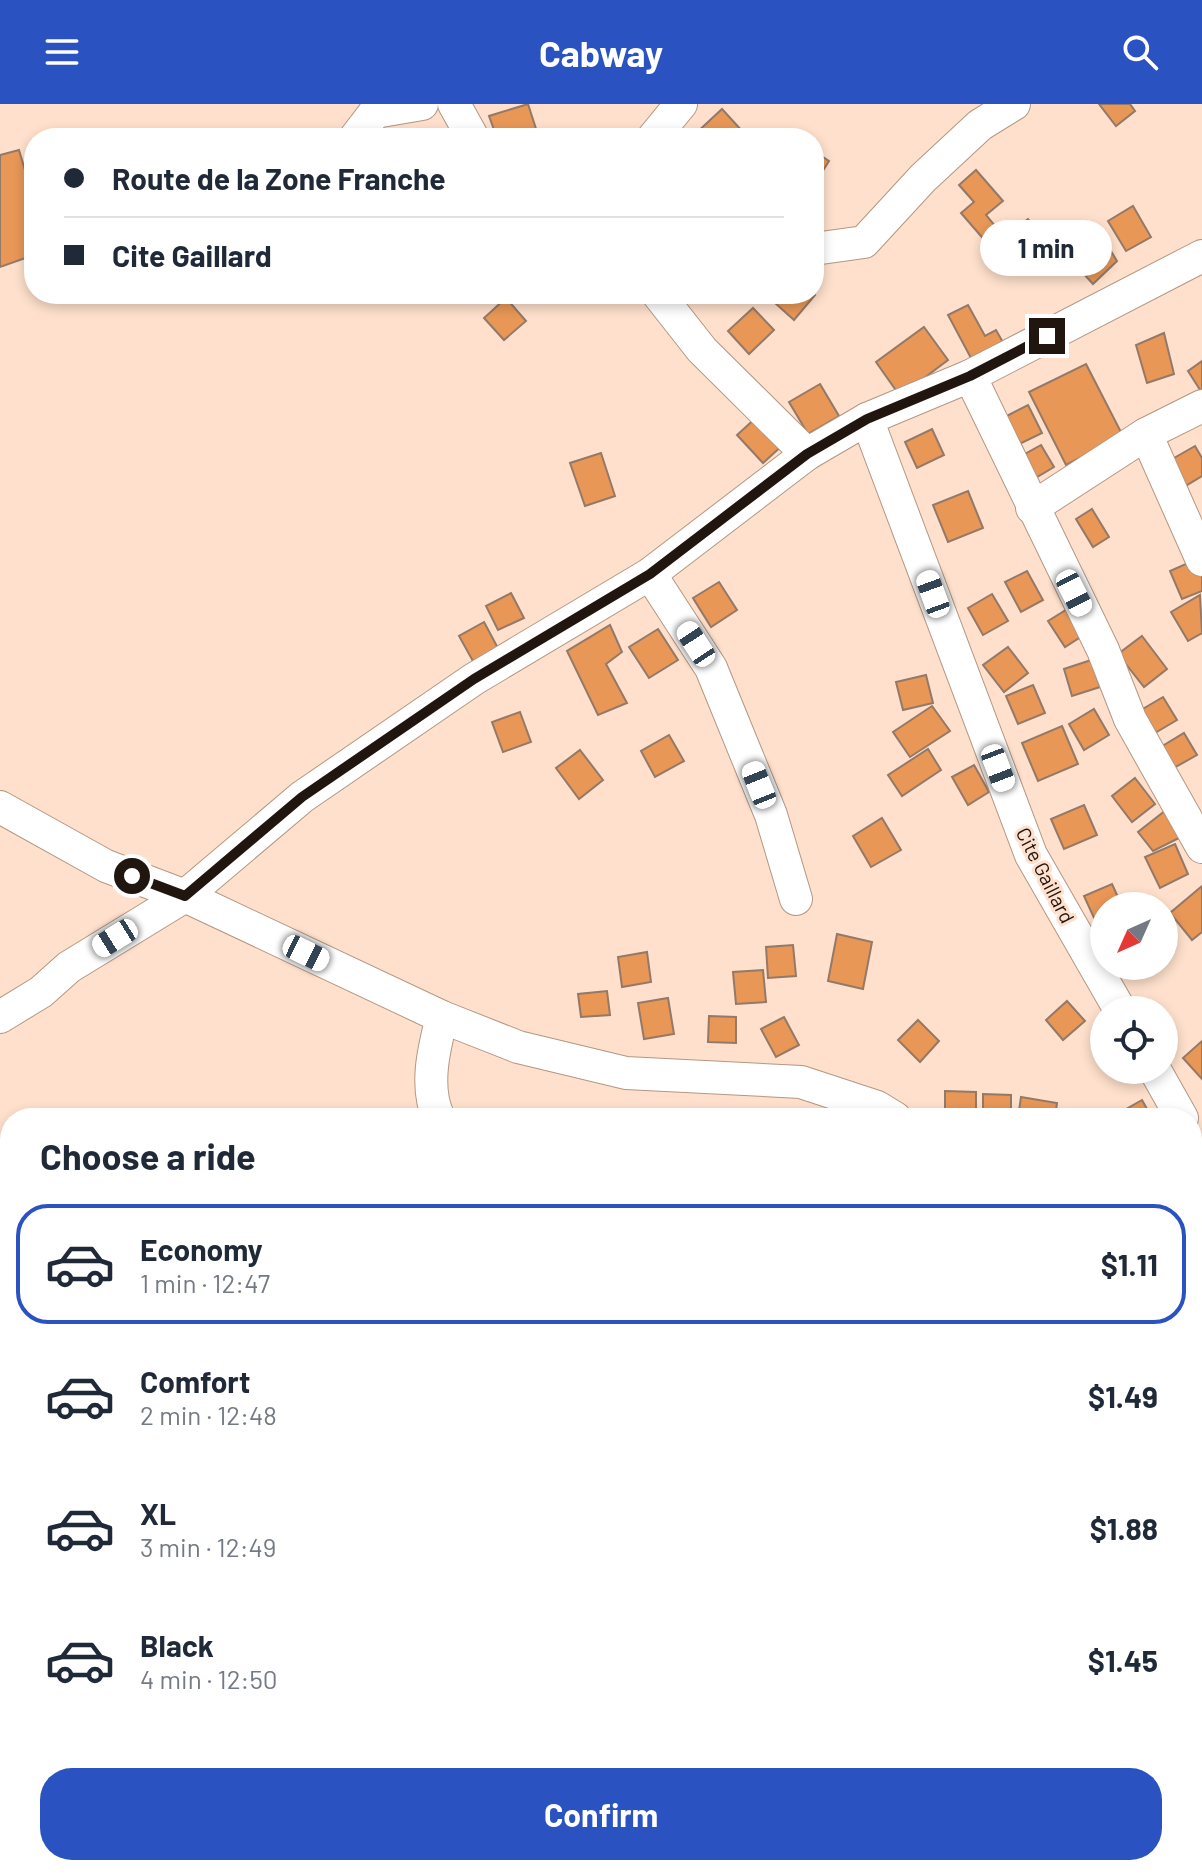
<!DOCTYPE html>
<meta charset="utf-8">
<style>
:root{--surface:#fff;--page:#f6f6f7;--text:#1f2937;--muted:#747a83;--line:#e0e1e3;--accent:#2b52c1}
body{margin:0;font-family:Barlow,sans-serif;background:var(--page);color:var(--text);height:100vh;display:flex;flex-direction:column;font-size:30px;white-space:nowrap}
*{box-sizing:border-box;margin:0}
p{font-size:26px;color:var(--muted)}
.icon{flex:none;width:44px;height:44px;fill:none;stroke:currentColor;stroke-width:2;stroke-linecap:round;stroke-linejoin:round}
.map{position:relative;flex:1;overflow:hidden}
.drawer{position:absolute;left:0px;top:1004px;width:1202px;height:768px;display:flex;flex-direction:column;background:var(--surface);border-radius:32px 32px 0 0;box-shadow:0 4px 12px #0003}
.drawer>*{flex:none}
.guide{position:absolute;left:24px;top:24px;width:800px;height:176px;border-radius:32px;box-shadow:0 4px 12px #0003;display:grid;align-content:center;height:176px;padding:0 40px;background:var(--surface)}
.needle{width:52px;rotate:225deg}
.tools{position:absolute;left:1090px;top:788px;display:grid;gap:16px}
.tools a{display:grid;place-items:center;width:88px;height:88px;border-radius:50%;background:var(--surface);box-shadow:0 4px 12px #0003;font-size:40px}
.end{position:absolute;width:36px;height:36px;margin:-18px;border:10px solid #20160f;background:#fff;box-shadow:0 0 0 4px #fff}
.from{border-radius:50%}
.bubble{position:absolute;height:56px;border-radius:28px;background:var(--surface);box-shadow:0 4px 12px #0003;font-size:26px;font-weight:700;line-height:56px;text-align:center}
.car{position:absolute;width:24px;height:48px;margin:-24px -12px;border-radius:10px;box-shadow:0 0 6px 2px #0007;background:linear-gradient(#fff 24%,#345 0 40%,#fff 0 76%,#345 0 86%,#fff 0)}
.guide b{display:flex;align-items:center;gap:28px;height:76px;font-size:30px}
.guide b+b{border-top:2px solid var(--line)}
.guide i{width:20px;height:20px;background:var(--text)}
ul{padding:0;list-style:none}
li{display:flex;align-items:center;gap:24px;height:120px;margin:0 16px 12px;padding:0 24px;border:4px solid transparent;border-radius:32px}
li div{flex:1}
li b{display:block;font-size:30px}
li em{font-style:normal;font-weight:700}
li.current{border-color:var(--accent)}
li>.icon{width:72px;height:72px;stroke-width:1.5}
h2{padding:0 40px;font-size:36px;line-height:96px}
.action{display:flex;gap:16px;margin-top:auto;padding:16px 40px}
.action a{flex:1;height:92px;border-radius:32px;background:var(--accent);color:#fff;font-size:32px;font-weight:700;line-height:92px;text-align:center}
header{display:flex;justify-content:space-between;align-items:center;height:104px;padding:0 40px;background:var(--accent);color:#fff;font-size:36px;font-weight:700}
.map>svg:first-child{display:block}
</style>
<header><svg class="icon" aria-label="menu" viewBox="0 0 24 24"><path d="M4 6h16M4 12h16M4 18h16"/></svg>Cabway<svg class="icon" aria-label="search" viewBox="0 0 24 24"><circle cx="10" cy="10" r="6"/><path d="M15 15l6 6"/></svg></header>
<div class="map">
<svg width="1202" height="1772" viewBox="0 0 1202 1772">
<rect width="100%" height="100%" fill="#fee0cc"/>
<g fill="#e89757" stroke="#947967" stroke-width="2">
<path d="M528,0l11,34h-42l-8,-22z"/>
<path d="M1099,0h31l5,7 -19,15z"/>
<path d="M722,5l21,23 -7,6h-39l-3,-3z"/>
<path d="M19,46l15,50v55l-34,12v-112z"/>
<path d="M814,47l15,10 -15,24z"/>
<path d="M976,66l27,31 -17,14 14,17 -13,11 -26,-30 13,-11 -15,-17z"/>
<path d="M1133,102l18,31 -25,14 -18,-30z"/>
<path d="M1028,115l21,28 -34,23 -20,-28z"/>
<path d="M1100,129l17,28 -24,23 -21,-23z"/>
<path d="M783,190h31l1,1 -21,25 -19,-17z"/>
<path d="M506,194l20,23 -22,19 -20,-22z"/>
<path d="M968,201l17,31 11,-6 8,14 -32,16 -24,-45z"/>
<path d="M753,204l21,22 -25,24 -21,-23z"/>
<path d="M924,223l24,33 -48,36 -24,-34z"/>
<path d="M1164,229l10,41 -27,9 -11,-38z"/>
<path d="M1202,257v32l-14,-22z"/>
<path d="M1086,260l37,72 -57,29 -37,-73z"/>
<path d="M820,280l19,32 -31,18 -19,-32z"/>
<path d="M1028,301l14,28 -29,14 -14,-27z"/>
<path d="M759,311l26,28 -22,20 -26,-28z"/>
<path d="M932,325l12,26 -27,13 -12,-26z"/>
<path d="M1041,341l13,22 -27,16 -13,-23z"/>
<path d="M1195,342l7,12v18l-20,12 -15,-26z"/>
<path d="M601,349l14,43 -30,10 -15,-43z"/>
<path d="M968,387l15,37 -35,14 -15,-37z"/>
<path d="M1092,405l17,28 -16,10 -17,-28z"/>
<path d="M1197,455l5,11v21l-20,8 -12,-28z"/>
<path d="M1027,467l16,29 -22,12 -16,-30z"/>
<path d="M719,478l18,28 -26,17 -18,-29z"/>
<path d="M511,489l13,25 -26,12 -12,-24z"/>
<path d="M992,490l16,27 -25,14 -15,-27z"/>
<path d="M1200,491l2,38 -14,8 -17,-29z"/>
<path d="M1074,501l16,26 -25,16 -17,-26z"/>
<path d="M484,518l15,28 -25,13 -15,-27z"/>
<path d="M610,521l12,27 -16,12 21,39 -29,12 -31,-64z"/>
<path d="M658,525l20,31 -29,18 -20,-31z"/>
<path d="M1142,532l25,33 -23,18 -26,-33z"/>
<path d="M1008,543l20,26 -24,19 -21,-27z"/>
<path d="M1091,556l9,27 -28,9 -8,-27z"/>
<path d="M926,571l7,28 -30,7 -7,-28z"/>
<path d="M1033,581l12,28 -27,11 -12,-28z"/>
<path d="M1163,593l14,23 -22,13 -14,-23z"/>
<path d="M932,602l18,25 -40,26 -17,-25z"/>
<path d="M1094,605l15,26 -25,15 -15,-26z"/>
<path d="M520,608l11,30 -28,10 -11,-30z"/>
<path d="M1062,622l16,38 -40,17 -16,-38z"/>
<path d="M1184,629l13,22 -25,14 -13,-21z"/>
<path d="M669,631l15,26 -29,16 -14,-26z"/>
<path d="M928,645l13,21 -39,26 -14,-21z"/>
<path d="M580,646l23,30 -24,19 -23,-31z"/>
<path d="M974,661l15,27 -21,13 -16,-28z"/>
<path d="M1135,674l20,26 -23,18 -20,-26z"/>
<path d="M1084,701l13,30 -33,14 -13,-30z"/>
<path d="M1166,706l15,27 -28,14 -15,-19z"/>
<path d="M882,714l19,32 -30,17 -18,-31z"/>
<path d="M1175,740l13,30 -28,14 -15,-31z"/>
<path d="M1112,780l10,22h-18v10l-9,4 -11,-24z"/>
<path d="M1202,782v46l-10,8 -22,-27z"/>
<path d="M837,830l35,8 -9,47 -35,-8z"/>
<path d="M793,841l3,31 -28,2 -2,-31z"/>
<path d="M647,848l4,30 -29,5 -4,-30z"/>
<path d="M763,866l3,32 -30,2 -3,-32z"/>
<path d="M607,887l3,24 -29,2 -3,-23z"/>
<path d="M668,894l6,36 -30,5 -6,-36z"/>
<path d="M1067,897l18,20 -22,19 -17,-20z"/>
<path d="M709,912l27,1v26l-28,-1z"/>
<path d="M784,913l15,28 -23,12 -15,-28z"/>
<path d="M918,916l21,21 -19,21 -22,-22z"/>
<path d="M1202,937v38l-19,-21z"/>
<path d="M945,987l31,1v26h-31z"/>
<path d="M983,990l28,1v23h-28z"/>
<path d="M1021,993l36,6 -2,15h-37z"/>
<path d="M1142,996l10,18h-37l-1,-2z"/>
<path d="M1202,1404v30l-3,4 -7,-7v-18z"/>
<path d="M1197,1555l5,27 -10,3v-29z"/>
<path d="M914,1762h34l-4,10h-34z"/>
</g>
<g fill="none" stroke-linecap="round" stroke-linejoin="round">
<g stroke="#b39783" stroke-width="34">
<g id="minor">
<path d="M454,0l19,34"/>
<path d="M375,8l47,-8"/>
<path d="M355,34l20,-26"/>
<path d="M653,34l28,-34"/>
<path d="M814,145l50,-7 59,-64 57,-53 34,-21"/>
<path d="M658,190l44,56 105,104"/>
<path d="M970,272l133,274 27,69 72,128"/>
<path d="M867,315l164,436 89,155"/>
<path d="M1146,330l56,126"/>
<path d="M1032,404l114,-74 56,-28"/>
<path d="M650,470l61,94 60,147 25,84"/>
<path d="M0,703l106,59 79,30 257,121 76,30 108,26 175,9 76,25 18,11"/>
<path d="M0,913l41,-25 28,-25 116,-71 117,-99 172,-118 176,-105 157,-120 60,-35 103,-43 232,-120"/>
<path d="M1155,966l27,48"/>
<path d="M439,1014c-15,-30 -5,-70 3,-101"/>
<path d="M1192,1506l10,37"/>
<path d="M1192,1600l10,-4"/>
<path d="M0,1673l10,24"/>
<path d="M38,1762l5,10"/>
<path d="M427,1762l4,10"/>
<path d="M256,1772l11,-10"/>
<path d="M1032,1772v-10"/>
</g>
</g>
<use href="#minor" stroke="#fff" stroke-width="32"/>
</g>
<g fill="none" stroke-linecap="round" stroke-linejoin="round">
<path stroke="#20160f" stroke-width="10" d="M132,772l53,20 117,-99 172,-118 176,-105 157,-120 60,-35 103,-43 77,-40"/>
</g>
<g text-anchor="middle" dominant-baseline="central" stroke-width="6" stroke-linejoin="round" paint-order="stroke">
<g font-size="20" fill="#20160f" stroke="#fee0cc">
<text transform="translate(1046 771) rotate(63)">Cite Gaillard</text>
</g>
</g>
</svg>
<div class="tools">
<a><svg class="needle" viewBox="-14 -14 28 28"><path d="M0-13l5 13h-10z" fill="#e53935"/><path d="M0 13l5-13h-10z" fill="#747a83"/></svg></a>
<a><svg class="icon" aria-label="locate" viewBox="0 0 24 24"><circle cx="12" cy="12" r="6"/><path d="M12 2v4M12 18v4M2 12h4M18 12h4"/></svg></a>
</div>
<i class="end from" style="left:132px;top:772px"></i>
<i class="end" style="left:1047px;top:232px"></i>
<div class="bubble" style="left:980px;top:116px;width:132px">1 min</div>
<i class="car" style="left:1074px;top:489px;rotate:153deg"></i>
<i class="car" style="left:933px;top:490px;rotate:340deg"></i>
<i class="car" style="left:696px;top:540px;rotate:327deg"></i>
<i class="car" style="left:998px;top:664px;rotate:159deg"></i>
<i class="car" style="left:759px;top:681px;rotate:338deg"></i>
<i class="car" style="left:115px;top:834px;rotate:238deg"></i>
<i class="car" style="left:306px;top:849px;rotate:116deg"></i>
<div class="guide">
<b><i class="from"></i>Route de la Zone Franche</b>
<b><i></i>Cite Gaillard</b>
</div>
<section class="drawer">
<h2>Choose a ride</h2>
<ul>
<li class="current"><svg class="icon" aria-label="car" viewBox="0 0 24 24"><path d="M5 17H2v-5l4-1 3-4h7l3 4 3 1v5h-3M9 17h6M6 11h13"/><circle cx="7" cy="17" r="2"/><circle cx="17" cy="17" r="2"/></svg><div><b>Economy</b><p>1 min · 12:47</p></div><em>$1.11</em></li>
<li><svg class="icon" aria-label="car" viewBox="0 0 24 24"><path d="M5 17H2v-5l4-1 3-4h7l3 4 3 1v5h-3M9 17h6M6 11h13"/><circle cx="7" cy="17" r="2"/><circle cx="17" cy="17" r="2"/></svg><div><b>Comfort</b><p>2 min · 12:48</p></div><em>$1.49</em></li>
<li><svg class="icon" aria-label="car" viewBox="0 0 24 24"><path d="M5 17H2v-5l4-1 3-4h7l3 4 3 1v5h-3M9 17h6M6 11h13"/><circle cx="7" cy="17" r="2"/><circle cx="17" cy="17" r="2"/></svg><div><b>XL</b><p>3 min · 12:49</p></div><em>$1.88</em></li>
<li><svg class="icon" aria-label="car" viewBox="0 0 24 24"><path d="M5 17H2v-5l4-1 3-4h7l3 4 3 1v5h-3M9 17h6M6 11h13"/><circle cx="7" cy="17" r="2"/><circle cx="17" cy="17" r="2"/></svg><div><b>Black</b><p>4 min · 12:50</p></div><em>$1.45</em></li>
</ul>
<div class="action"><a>Confirm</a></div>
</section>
</div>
